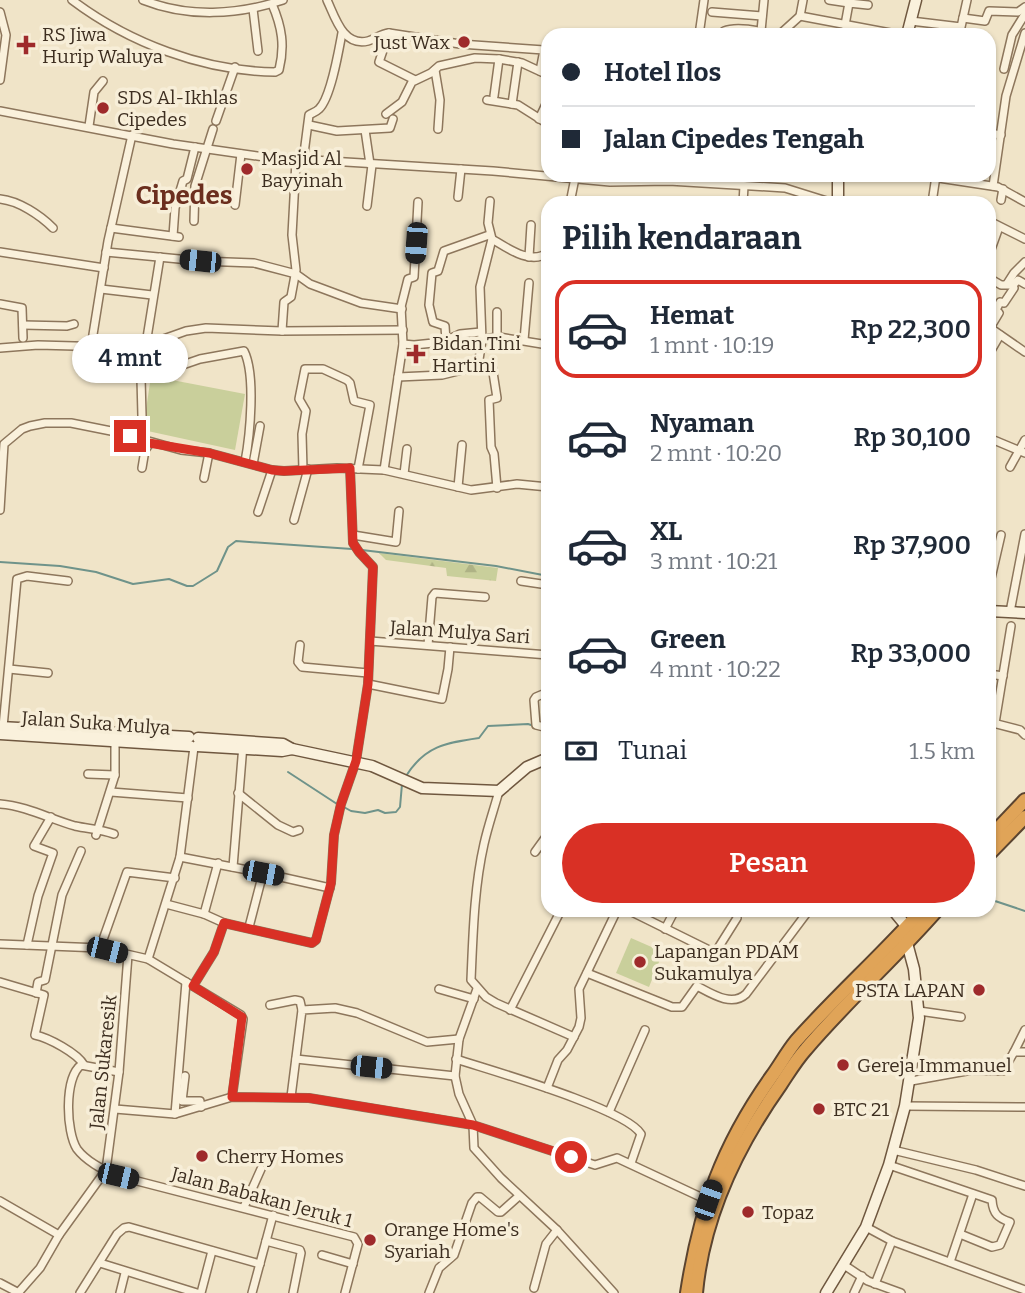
<!DOCTYPE html>
<html lang="id">
<meta charset="utf-8">
<style>
:root{--surface:#fff;--page:#f2f2f3;--text:#1f2937;--muted:#747a83;--line:#e0e1e3;--accent:#d93025}
body{margin:0;font-family:Bitter,serif;background:var(--page);color:var(--text);height:100vh;display:flex;flex-direction:column;font-size:26px;white-space:nowrap}
*{box-sizing:border-box;margin:0}
p{font-size:23px;color:var(--muted)}
.icon{flex:none;width:38px;height:38px;fill:none;stroke:currentColor;stroke-width:2;stroke-linecap:round;stroke-linejoin:round}
.map{position:relative;flex:1;overflow:hidden}
.panel{position:absolute;left:541px;top:196px;width:455px;height:721px;display:flex;flex-direction:column;background:var(--surface);border-radius:21px;box-shadow:0 2px 5px #0004}
.panel>*{flex:none}
.guide{position:absolute;left:541px;top:28px;width:455px;height:154px;border-radius:21px;box-shadow:0 2px 5px #0004;display:grid;align-content:center;height:154px;padding:0 21px;background:var(--surface)}
.end{position:absolute;width:32px;height:32px;margin:-16px;border:9px solid #d93025;background:#fff;box-shadow:0 0 0 4px #fff}
.from{border-radius:50%}
.bubble{position:absolute;height:49px;border-radius:24px;background:var(--surface);box-shadow:0 2px 5px #0004;font-size:23px;font-weight:600;line-height:49px;text-align:center}
.car{position:absolute;width:21px;height:42px;margin:-21px -10px;border-radius:9px;box-shadow:0 0 5px 2px #0007;background:linear-gradient(#222 24%,#8ab4d8 0 40%,#222 0 76%,#8ab4d8 0 86%,#222 0)}
.guide b{display:flex;align-items:center;gap:24px;height:66px;font-size:26px}
.guide b+b{border-top:2px solid var(--line)}
.guide i{width:18px;height:18px;background:var(--text)}
ul{padding:0;list-style:none}
li{display:flex;align-items:center;gap:21px;height:98px;margin:0 14px 10px;padding:0 7px;border:4px solid transparent;border-radius:21px}
li div{flex:1}
li b{display:block;font-size:26px}
li em{font-style:normal;font-weight:600}
li.selected{border-color:var(--accent)}
li>.icon{width:63px;height:63px;stroke-width:1.5}
h2{padding:0 21px;font-size:32px;line-height:84px}
.pay{display:flex;align-items:center;gap:18px;height:77px;padding:0 21px;font-size:26px}
.pay p{margin-inline-start:auto}
.action{display:flex;gap:14px;margin-top:auto;padding:14px 21px}
.action a{flex:1;height:80px;border-radius:42px;background:var(--accent);color:#fff;font-size:28px;font-weight:600;line-height:80px;text-align:center}
.map>svg:first-child{display:block}
</style>
<div class="map">
<svg width="1025" height="1293" viewBox="0 0 1025 1293">
<defs>
<pattern id="forest-firs" width="22" height="20" patternUnits="userSpaceOnUse" patternTransform="scale(1.75)"><rect width="22" height="20" fill="#c9cf9b"/><path d="M5 1l3.5 6h-7zM16 11l3.5 6h-7z" fill="#aeb285"/></pattern>
</defs>
<rect width="100%" height="100%" fill="#f0e4c8"/>
<path fill="url(#forest-firs)" d="M379,553l119,15 -2,13 -49,-5 -1,-8 -60,-8z"/>
<g fill="#c9cf9b">
<path d="M151,376l94,18 -10,56 -92,-20z"/>
<path d="M631,938l32,14 -14,35 -33,-14z"/>
</g>
<g fill="none" stroke-linecap="round" stroke-linejoin="round">
<g stroke="#6f938a" stroke-width="2">
<path d="M362,550l134,16 52,10"/>
<path d="M0,562l60,4 36,6 37,12 36,-5 18,7h6l24,-15 11,-24 8,-6 116,8"/>
<path d="M288,772l49,32"/>
<path d="M406,776c19,-30 39,-33 73,-38l9,-12 40,-2 6,2"/>
<path d="M342,806l9,5 14,2 13,-3 7,3 11,-1 4,-5 2,-23"/>
<path d="M989,899l36,12"/>
</g>
<g stroke="#8d765c" stroke-width="10">
<g id="street">
<path d="M72,0c57,43 131,71 203,72l4,-2c6,-24 3,-43 -7,-66"/>
<path d="M143,0c45,18 95,15 140,0"/>
<path d="M327,0c8,17 16,47 41,41 8,-2 12,-7 21,-8l71,11 84,6 -4,21"/>
<path d="M829,0l20,3"/>
<path d="M253,9l5,42"/>
<path d="M0,12l6,23 -6,45"/>
<path d="M712,12l50,4"/>
<path d="M800,16l101,19"/>
<path d="M963,18l22,3 4,-10 29,1 7,-5"/>
<path d="M911,21l50,6 6,-27"/>
<path d="M845,25l4,-22 19,2"/>
<path d="M761,31l3,-31"/>
<path d="M389,33l-10,29 36,18"/>
<path d="M699,35l5,-35"/>
<path d="M723,35l1,-4c12,-5 35,-1 48,4"/>
<path d="M779,35l21,-19 3,-16"/>
<path d="M1004,69l8,-34 13,-21"/>
<path d="M435,70l5,30 -2,29"/>
<path d="M494,96l5,-37"/>
<path d="M487,100l31,5 30,19"/>
<path d="M512,104l6,-42"/>
<path d="M0,111l173,33 91,13 229,14 117,11 59,-1 116,7 48,15"/>
<path d="M386,114l16,-12 10,-20 19,-9 8,-7 36,-8 24,1 23,4 26,12"/>
<path d="M539,119l9,-19"/>
<path d="M216,121l19,-54"/>
<path d="M309,125l28,6 53,-3 3,-9"/>
<path d="M89,126l5,-34 9,-11"/>
<path d="M365,130l5,34"/>
<path d="M989,133l12,2"/>
<path d="M296,161l-4,74 4,35 -5,27 -7,5 -2,29 121,-1"/>
<path d="M303,161l6,-46c3,-2 7,-3 10,-6 12,-11 20,-60 23,-76"/>
<path d="M919,175l79,12 27,15"/>
<path d="M993,186l13,-90 19,-63"/>
<path d="M933,196l3,-20"/>
<path d="M458,197l3,-28"/>
<path d="M0,199c19,2 40,16 53,29"/>
<path d="M1001,200l2,-11"/>
<path d="M570,203l5,-25"/>
<path d="M743,203l1,-17"/>
<path d="M235,205l6,-51"/>
<path d="M367,206l5,-41"/>
<path d="M194,221l1,-35 18,-57"/>
<path d="M989,221l36,18"/>
<path d="M111,228l68,9"/>
<path d="M173,236l2,-28 8,-27 4,-2 8,-32"/>
<path d="M492,239c15,9 40,27 56,13"/>
<path d="M0,252l104,16"/>
<path d="M106,252l94,9 54,2 42,11 14,10 51,19 41,6"/>
<path d="M989,255l10,-28"/>
<path d="M529,257l2,-32"/>
<path d="M989,278l12,7h12l5,-5 7,4"/>
<path d="M1007,284l7,-11 11,-11"/>
<path d="M101,289l51,6"/>
<path d="M0,304l22,4 1,30"/>
<path d="M497,312v25"/>
<path d="M23,325l44,1 7,-2"/>
<path d="M989,327l36,25"/>
<path d="M990,328l9,-15 -3,-3 4,-8 4,1 10,-15 -1,-3"/>
<path d="M482,339l17,-2 49,8"/>
<path d="M524,340l5,-57"/>
<path d="M446,341l-1,-15 -12,-4 -4,-17 3,-32 6,-2 6,-20 45,-16"/>
<path d="M146,344l14,-87"/>
<path d="M403,344l11,1 29,-3 17,-8 21,-2"/>
<path d="M91,347l17,-106 24,-106"/>
<path d="M0,348l38,-3 73,2 44,-5 31,-11 20,-3 76,3"/>
<path d="M989,354l11,-19"/>
<path d="M478,366h14l5,32 -8,2 2,47 3,7 3,34"/>
<path d="M398,377l44,-2 36,-9 4,-26 -2,-53 12,-48 -4,-16 2,-22"/>
<path d="M989,438l36,15"/>
<path d="M138,439l4,-23 -1,-38 4,-8h23l32,-11 44,-8c12,24 6,84 1,111"/>
<path d="M253,464l7,-38"/>
<path d="M1010,467l15,-27"/>
<path d="M142,468l3,-18 5,-7"/>
<path d="M303,470l-1,-36 4,-23 -7,-12 6,-30h18l24,11 3,3 4,18 16,4 -12,64"/>
<path d="M384,470l19,-126 -2,-37 7,-28 6,-2 4,-75"/>
<path d="M404,474l3,-25"/>
<path d="M204,478l5,-25"/>
<path d="M458,487l4,-42"/>
<path d="M0,510l4,-66 18,-15 8,-3 15,-3h26l45,9 65,18 28,3 63,17 12,1 53,-3 47,2 87,20 46,-6 31,3"/>
<path d="M258,512l14,-42"/>
<path d="M294,520l14,-51"/>
<path d="M353,535l43,7 3,-31"/>
<path d="M521,581l27,4"/>
<path d="M989,587l12,-52"/>
<path d="M1010,612l15,-78"/>
<path d="M370,641l178,14"/>
<path d="M300,645l-2,17 4,5 66,6"/>
<path d="M428,645l4,-48 3,-4 50,4"/>
<path d="M9,669l39,4"/>
<path d="M989,674l14,2"/>
<path d="M368,684l74,15 6,-30 2,-22"/>
<path d="M548,692l-12,5 -2,3 2,25 12,3"/>
<path d="M989,722l31,8 5,5"/>
<path d="M995,723l16,-97"/>
<path d="M3,727l14,-148 10,-3 41,5"/>
<path d="M88,774l27,1"/>
<path d="M499,791c-5,18 -11,35 -15,53 -10,44 -11,91 -13,136l15,17 10,6 78,34"/>
<path d="M111,792l77,6"/>
<path d="M238,793l40,32 15,7 6,-2"/>
<path d="M0,804c27,2 50,15 75,22 14,3 26,3 39,8"/>
<path d="M96,835l19,-60v-37"/>
<path d="M535,852l13,-18"/>
<path d="M180,857l83,16 -14,54"/>
<path d="M233,867l10,-122"/>
<path d="M263,873l67,15"/>
<path d="M166,904l38,10 20,9"/>
<path d="M628,910l87,43 22,-35"/>
<path d="M204,914l14,-51"/>
<path d="M665,929l10,-19"/>
<path d="M0,944l100,4 48,11 93,56 2,4 -11,78"/>
<path d="M27,945l11,-49 15,-43 -19,-7 17,-29"/>
<path d="M100,948l27,-76 48,6"/>
<path d="M148,959l32,-102 14,-110"/>
<path d="M587,973l85,34h10l15,-21c15,8 35,21 49,8l63,-84"/>
<path d="M0,982l44,13 -9,40c14,3 42,18 49,30"/>
<path d="M193,986l21,-34 10,-29 88,20 4,-3 15,-57 3,-48 7,-31 15,-43 12,-77 5,-117 -14,-15 -6,-9 -3,-75"/>
<path d="M439,989l35,10"/>
<path d="M477,989l-18,50 -4,37 4,18 14,31 1,23 27,30 56,52 57,63"/>
<path d="M36,993l2,-11 7,-2 17,-85 19,-44"/>
<path d="M270,1005l25,-5 5,1 2,9"/>
<path d="M510,1010l51,-100"/>
<path d="M919,1011l42,6"/>
<path d="M1014,1052l11,-22"/>
<path d="M296,1059l159,17"/>
<path d="M456,1059c33,11 169,49 185,75l-10,29"/>
<path d="M119,1072l-38,-7c-17,13 -15,67 -4,84 9,12 25,20 37,26l240,62 4,7 -13,49"/>
<path d="M185,1076l-3,25h18l1,6"/>
<path d="M911,1081l61,-11 31,1 11,-19h11"/>
<path d="M547,1088l11,-28 9,-10 12,-23 2,-9 -2,-29 38,-79"/>
<path d="M291,1097l11,-87 33,-2 22,5 70,29 32,-3"/>
<path d="M905,1106l120,1"/>
<path d="M115,1109l60,5 57,-17 77,1 164,27 122,40 22,-7 90,42"/>
<path d="M609,1112l36,-82"/>
<path d="M175,1114l11,-132"/>
<path d="M893,1150l83,20 49,16"/>
<path d="M889,1165l103,35c1,14 6,18 18,22l-10,23 -8,2 -32,-13"/>
<path d="M0,1201l59,34"/>
<path d="M244,1207l17,-38"/>
<path d="M866,1227l26,14 133,49"/>
<path d="M266,1241l34,9 1,3 -8,40"/>
<path d="M322,1255l31,9"/>
<path d="M950,1262l23,-68"/>
<path d="M100,1263l97,30"/>
<path d="M844,1265l24,16 33,12"/>
<path d="M0,1283l19,10"/>
<path d="M875,1284l17,-43"/>
<path d="M534,1288l12,-44 11,-14"/>
<path d="M18,1293l22,-25 19,-33 47,-65 13,-98 9,-117"/>
<path d="M80,1293l37,-59 7,-6 5,-1 131,37"/>
<path d="M120,1293l5,-20"/>
<path d="M201,1293l11,-42"/>
<path d="M252,1293l21,-78"/>
<path d="M429,1293l10,-25 15,-13 18,-52 5,-6h3l18,15h3l18,-16"/>
<path d="M854,1293l8,-17"/>
</g>
</g>
<g stroke="#6f573f" stroke-width="13">
<g id="secondary">
<path d="M907,35l9,-35"/>
<path d="M838,203v-28"/>
<path d="M989,611l36,2"/>
<path d="M0,727l189,10"/>
<path d="M0,734l190,12"/>
<path d="M198,738l85,6 9,5 80,17 50,22 77,3 28,-24 21,-9"/>
<path d="M197,746l85,5 10,-2"/>
<path d="M893,910l14,17"/>
<path d="M826,1293l40,-66 23,-62 16,-59 14,-88 -5,-49 -7,-26"/>
</g>
</g>
<g stroke="#5b4430" stroke-width="16">
<g id="highway">
<path d="M989,838l36,-38"/>
<path d="M989,854l36,-37"/>
<path d="M687,1293c13,-84 35,-147 85,-217 8,-11 15,-24 24,-35 40,-45 86,-86 126,-131"/>
<path d="M696,1293c7,-77 41,-147 85,-209 8,-12 15,-24 25,-35 41,-48 89,-91 131,-139"/>
</g>
</g>
<use href="#street" stroke="#faf1dc" stroke-width="7"/>
<use href="#secondary" stroke="#faf1dc" stroke-width="10"/>
<use href="#highway" stroke="#e0a458" stroke-width="12"/>
</g>
<g fill="none" stroke-linecap="round" stroke-linejoin="round">
<path stroke="#d93025" stroke-width="9" d="M130,436l19,7 60,10 63,17 12,1 66,-3 3,75 6,9 14,15 -5,117 -12,77 -15,43 -7,31 -3,48 -15,57 -4,3 -88,-20 -10,29 -21,34 49,31 -10,80 77,1 123,20 41,7 98,32"/>
</g>
<g fill="#9e2a2b" stroke="#f7eed8" stroke-width="2.5">
<circle cx="464" cy="42" r="7"/>
<path d="M22.5 34.5h7v7h7v7h-7v7h-7v-7h-7v-7h7z"/>
<circle cx="103" cy="108" r="7"/>
<circle cx="247" cy="169" r="7"/>
<path d="M412.5 343.5h7v7h7v7h-7v7h-7v-7h-7v-7h7z"/>
<circle cx="640" cy="962" r="7"/>
<circle cx="979" cy="990" r="7"/>
<circle cx="843" cy="1065" r="7"/>
<circle cx="819" cy="1109" r="7"/>
<circle cx="202" cy="1156" r="7"/>
<circle cx="748" cy="1212" r="7"/>
<circle cx="370" cy="1240" r="7"/>
</g>
<g text-anchor="middle" dominant-baseline="central" stroke-width="7" stroke-linejoin="round" paint-order="stroke">
<g font-size="19" fill="#3d2e20" stroke="#f7eed8" text-anchor="start">
<text x="42" y="34">RS Jiwa<tspan x="42" dy="22">Hurip Waluya</tspan></text>
<text x="450" y="42" text-anchor="end">Just Wax</text>
<text x="117" y="97">SDS Al-Ikhlas<tspan x="117" dy="22">Cipedes</tspan></text>
<text x="261" y="158">Masjid Al<tspan x="261" dy="22">Bayyinah</tspan></text>
<text x="432" y="343">Bidan Tini<tspan x="432" dy="22">Hartini</tspan></text>
<text x="654" y="951">Lapangan PDAM<tspan x="654" dy="22">Sukamulya</tspan></text>
<text x="965" y="990" text-anchor="end">PSTA LAPAN</text>
<text x="857" y="1065">Gereja Immanuel</text>
<text x="833" y="1109">BTC 21</text>
<text x="216" y="1156">Cherry Homes</text>
<text x="762" y="1212">Topaz</text>
<text x="384" y="1229">Orange Home's<tspan x="384" dy="22">Syariah</tspan></text>
</g>
<g font-size="19" fill="#3d2e20" stroke="#f7eed8">
<text transform="translate(460 632) rotate(4)">Jalan Mulya Sari</text>
<text transform="translate(96 723) rotate(4)">Jalan Suka Mulya</text>
<text transform="translate(103 1062) rotate(-84)">Jalan Sukaresik</text>
<text transform="translate(262 1197) rotate(15)">Jalan Babakan Jeruk 1</text>
</g>
<g font-size="26" font-weight="bold" fill="#6b2e1e" stroke="#f7eed8">
<text x="184" y="195">Cipedes</text>
</g>
</g>
</svg>
<i class="end from" style="left:571px;top:1157px"></i>
<i class="end" style="left:130px;top:436px"></i>
<div class="bubble" style="left:72px;top:334px;width:116px">4 mnt</div>
<i class="car" style="left:416px;top:243px;rotate:184deg"></i>
<i class="car" style="left:200px;top:261px;rotate:276deg"></i>
<i class="car" style="left:263px;top:873px;rotate:101deg"></i>
<i class="car" style="left:107px;top:950px;rotate:104deg"></i>
<i class="car" style="left:371px;top:1067px;rotate:96deg"></i>
<i class="car" style="left:118px;top:1176px;rotate:103deg"></i>
<i class="car" style="left:708px;top:1200px;rotate:19deg"></i>
<div class="guide">
<b><i class="from"></i>Hotel Ilos</b>
<b><i></i>Jalan Cipedes Tengah</b>
</div>
<section class="panel">
<h2>Pilih kendaraan</h2>
<ul>
<li class="selected"><svg class="icon" aria-label="car" viewBox="0 0 24 24"><path d="M5 17H2v-5l4-1 3-4h7l3 4 3 1v5h-3M9 17h6M6 11h13"/><circle cx="7" cy="17" r="2"/><circle cx="17" cy="17" r="2"/></svg><div><b>Hemat</b><p>1 mnt · 10:19</p></div><em>Rp 22,300</em></li>
<li><svg class="icon" aria-label="car" viewBox="0 0 24 24"><path d="M5 17H2v-5l4-1 3-4h7l3 4 3 1v5h-3M9 17h6M6 11h13"/><circle cx="7" cy="17" r="2"/><circle cx="17" cy="17" r="2"/></svg><div><b>Nyaman</b><p>2 mnt · 10:20</p></div><em>Rp 30,100</em></li>
<li><svg class="icon" aria-label="car" viewBox="0 0 24 24"><path d="M5 17H2v-5l4-1 3-4h7l3 4 3 1v5h-3M9 17h6M6 11h13"/><circle cx="7" cy="17" r="2"/><circle cx="17" cy="17" r="2"/></svg><div><b>XL</b><p>3 mnt · 10:21</p></div><em>Rp 37,900</em></li>
<li><svg class="icon" aria-label="car" viewBox="0 0 24 24"><path d="M5 17H2v-5l4-1 3-4h7l3 4 3 1v5h-3M9 17h6M6 11h13"/><circle cx="7" cy="17" r="2"/><circle cx="17" cy="17" r="2"/></svg><div><b>Green</b><p>4 mnt · 10:22</p></div><em>Rp 33,000</em></li>
</ul>
<div class="pay"><svg class="icon" aria-label="cash" viewBox="0 0 24 24"><path d="M3 7h18v10H3z"/><circle cx="12" cy="12" r="2"/></svg>Tunai<p>1.5 km</p></div>
<div class="action"><a>Pesan</a></div>
</section>
</div>
